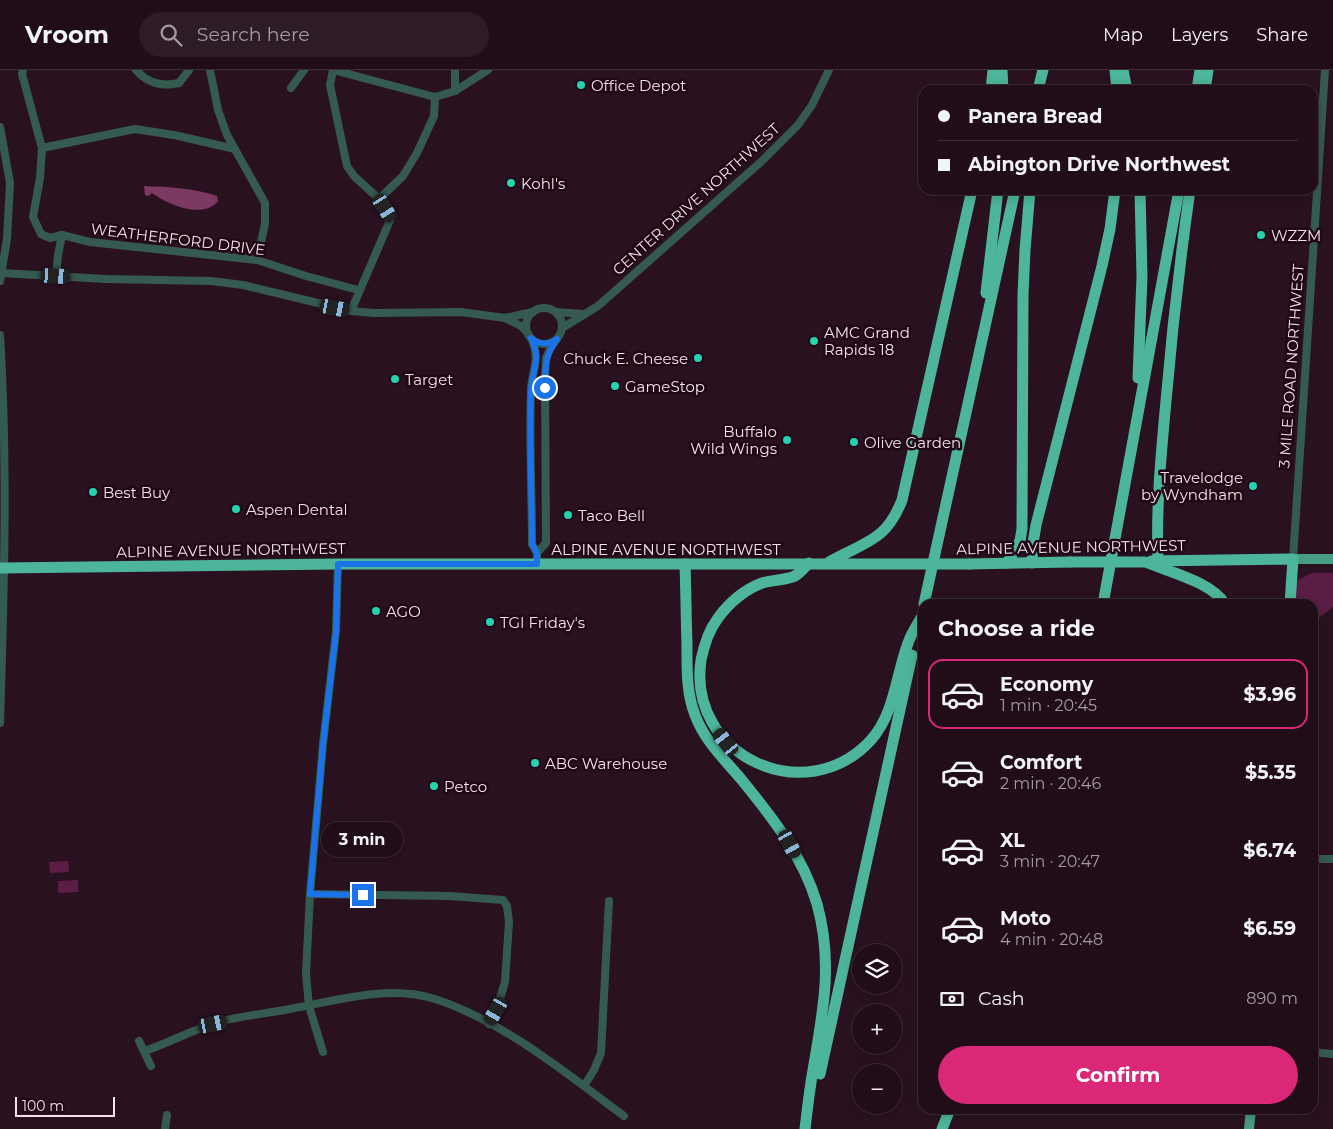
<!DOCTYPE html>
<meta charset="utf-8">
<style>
:root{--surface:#200d18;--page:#2d1b25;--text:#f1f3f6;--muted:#a29ca2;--line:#3d2d37;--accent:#db2777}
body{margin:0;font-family:Montserrat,sans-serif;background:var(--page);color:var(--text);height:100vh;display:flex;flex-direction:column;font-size:19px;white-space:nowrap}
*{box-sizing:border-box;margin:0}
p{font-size:16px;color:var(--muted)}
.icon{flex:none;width:28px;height:28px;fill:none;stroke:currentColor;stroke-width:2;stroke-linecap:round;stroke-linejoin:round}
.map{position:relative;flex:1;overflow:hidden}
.panel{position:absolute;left:918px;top:529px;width:400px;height:515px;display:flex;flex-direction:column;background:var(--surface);border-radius:15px;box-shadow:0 2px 12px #0003,0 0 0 1px var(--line)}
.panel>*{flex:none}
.hud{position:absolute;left:918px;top:15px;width:400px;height:110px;border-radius:15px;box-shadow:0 2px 12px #0003,0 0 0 1px var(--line);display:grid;align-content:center;height:110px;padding:0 20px;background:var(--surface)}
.buttons{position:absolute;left:852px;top:874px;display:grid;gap:10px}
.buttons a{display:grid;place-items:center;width:50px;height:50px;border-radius:50%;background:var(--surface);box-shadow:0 2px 12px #0003,0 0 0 1px var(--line);font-size:25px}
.scale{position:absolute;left:15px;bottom:12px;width:100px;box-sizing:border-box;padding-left:5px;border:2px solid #f5e3ec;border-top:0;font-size:14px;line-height:18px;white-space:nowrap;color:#f5e3ec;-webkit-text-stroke:4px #200817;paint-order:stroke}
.end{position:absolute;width:22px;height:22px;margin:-11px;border:6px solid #1a73e8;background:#fff;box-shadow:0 0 0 2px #fff}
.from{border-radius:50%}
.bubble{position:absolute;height:35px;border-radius:18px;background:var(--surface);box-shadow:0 2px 12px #0003,0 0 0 1px var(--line);font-size:16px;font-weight:700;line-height:35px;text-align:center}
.car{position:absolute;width:15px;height:30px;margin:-15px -8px;border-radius:6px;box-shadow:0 0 4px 1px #0007;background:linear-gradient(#222 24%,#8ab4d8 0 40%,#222 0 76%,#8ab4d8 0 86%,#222 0)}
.hud b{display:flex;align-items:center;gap:18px;height:48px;font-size:19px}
.hud b+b{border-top:1px solid var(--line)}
.hud i{width:12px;height:12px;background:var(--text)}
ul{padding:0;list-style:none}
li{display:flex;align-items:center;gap:15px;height:70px;margin:0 10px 8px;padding:0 10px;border:2px solid transparent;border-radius:15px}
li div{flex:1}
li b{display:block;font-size:19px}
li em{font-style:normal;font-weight:700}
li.active{border-color:var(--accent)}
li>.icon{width:45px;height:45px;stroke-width:1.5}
h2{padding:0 20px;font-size:22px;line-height:60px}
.pay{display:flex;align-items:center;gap:12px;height:55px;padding:0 20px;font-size:19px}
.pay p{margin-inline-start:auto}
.primary-button{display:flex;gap:10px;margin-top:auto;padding:10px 20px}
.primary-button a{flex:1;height:58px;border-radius:30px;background:var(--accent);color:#fff;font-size:20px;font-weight:700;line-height:58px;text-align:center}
header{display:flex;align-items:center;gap:30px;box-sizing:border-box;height:70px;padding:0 25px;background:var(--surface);border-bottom:1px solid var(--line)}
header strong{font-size:24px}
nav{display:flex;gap:28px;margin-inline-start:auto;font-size:18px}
.search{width:350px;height:45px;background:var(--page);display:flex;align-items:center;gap:12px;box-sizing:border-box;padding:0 18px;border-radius:28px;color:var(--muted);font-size:19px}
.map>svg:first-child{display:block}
</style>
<header>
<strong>Vroom</strong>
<div class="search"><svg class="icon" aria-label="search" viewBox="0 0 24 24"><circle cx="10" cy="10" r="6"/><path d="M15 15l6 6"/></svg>Search here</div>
<nav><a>Map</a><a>Layers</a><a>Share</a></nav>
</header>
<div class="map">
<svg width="1333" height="1059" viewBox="0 0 1333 1059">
<rect width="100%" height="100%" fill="#2a1120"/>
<g fill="#5b1c45">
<path d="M1312,503h21v34l-18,14h-2l-1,-17h-17l1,-23z"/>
<path d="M68,791l1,11 -19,1 -1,-11z"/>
<path d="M78,810v12l-20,1v-12z"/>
</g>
<path fill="#7c3a63" d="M144,116c25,1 49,2 73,10l1,5c-15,19 -51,3 -66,-8l-4,3 -3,-1z"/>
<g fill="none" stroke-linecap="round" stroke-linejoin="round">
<g stroke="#355b50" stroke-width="8">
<path d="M23,0l-1,4 20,74 -2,30 -7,39 8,17 9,4 12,-3"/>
<path d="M136,0c12,14 26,17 43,13l10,-13"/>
<path d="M210,0l8,40 9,25 38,68v21l-8,36"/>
<path d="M333,0l-3,15 17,81 7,10 25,23 12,19 -40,93"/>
<path d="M333,0l102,27 20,-6 33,-21"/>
<path d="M455,0v21"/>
<path d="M291,18l13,-18"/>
<path d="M0,57l10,56 -3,56 -7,42"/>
<path d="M42,78l93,-19 39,6 61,14"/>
<path d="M379,129l24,-23 14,-23 17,-37 1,-19"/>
<path d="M1,203l105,6 105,2 32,4 108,26 23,2 87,-1 44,6 28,-6"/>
<path d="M56,206l2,-21 4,-20 28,7 167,18 49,16 52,14"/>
<circle cx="544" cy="256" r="18"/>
<path d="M556,242l27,2"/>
<path d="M505,248l16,8 7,7"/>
<path d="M562,258l36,-22 164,-145 36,-36 14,-20 17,-35"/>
<path d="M0,265c8,130 4,259 0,388"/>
<path d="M531,268c10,22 1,31 0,52 -2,51 1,103 1,154l5,9v11"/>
<path d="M537,483l9,-10 -1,-167 1,-18 4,-9 7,-10"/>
<path d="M1293,489l32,-489"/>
<path d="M1312,789h21"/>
<path d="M310,824l140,2 53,4 4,6 2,16 -4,60 -9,29 -7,13"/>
<path d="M139,971l12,25"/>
<path d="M145,981c22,-8 44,-19 67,-27 24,-8 52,-10 78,-15 46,-8 98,-25 145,-10 68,22 132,75 189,117"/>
<path d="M323,982l-14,-46 -3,-32 4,-80 13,-150 13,-113 2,-67"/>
<path d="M1312,982l21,2"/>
<path d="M584,1016l10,-16 7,-17 8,-152"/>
<path d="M165,1059l2,-14"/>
</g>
<g stroke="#479c85" stroke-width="10">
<path d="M1293,489h40"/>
<path d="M1249,1059l2,-20"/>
</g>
<g stroke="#4db69a" stroke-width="11">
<path d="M1002,0l1,20"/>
<path d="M1115,0l2,20"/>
<path d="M1123,0l4,20"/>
<path d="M991,20l2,-20"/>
<path d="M1038,20l5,-20"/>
<path d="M1197,20l3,-20"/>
<path d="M1205,20l3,-20"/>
<path d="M986,223l12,-103"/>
<path d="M1138,308l4,-101 -2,-87"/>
<path d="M1151,491l142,-2 -3,45"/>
<path d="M1158,491c-2,-54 3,-106 8,-160 6,-70 14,-141 24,-211"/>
<path d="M829,492c35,-20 57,-20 73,-62l70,-310"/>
<path d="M809,493c-4,4 -9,10 -14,13 -8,4 -24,4 -33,7 -18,7 -33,20 -44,35 -9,12 -14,27 -17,42 -14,96 105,151 170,80 25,-28 25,-69 39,-102 3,-7 7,-13 11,-20"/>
<path d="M1007,493l13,-22 2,-12 1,-234 2,-45 5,-60"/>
<path d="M1032,493l1,-20 3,-18 66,-259 8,-37 5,-39"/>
<path d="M1148,493c24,10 63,19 77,41"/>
<path d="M685,494c1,27 1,53 2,80 0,23 -1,48 8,71 9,25 29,44 46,64 31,38 62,77 76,125 17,61 5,112 -5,172 -3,18 -5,36 -7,53"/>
<path d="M969,494l102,-2"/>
<path d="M0,498l338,-4h591"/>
<path d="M924,534l91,-414"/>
<path d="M1103,534l76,-414"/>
<path d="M820,1004l92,-419"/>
<path d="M942,1059l8,-20"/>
</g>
<g stroke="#4db69a" stroke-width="11">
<path d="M1071,492h74"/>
<path d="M929,494h40"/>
</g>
</g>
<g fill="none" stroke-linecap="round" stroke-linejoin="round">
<path stroke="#1a73e8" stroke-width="6" d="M363,825l-53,-1 13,-150 13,-112 2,-68h199v-11l-5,-9c0,-51 -3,-103 -1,-153 1,-22 11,-31 0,-53 9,7 17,7 26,1 -12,16 -12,29 -12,49"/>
</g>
<g fill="#23d5af" stroke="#200817" stroke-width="2">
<circle cx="581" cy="15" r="5"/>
<circle cx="511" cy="113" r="5"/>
<circle cx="1261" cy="165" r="5"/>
<circle cx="814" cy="271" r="5"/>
<circle cx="698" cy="288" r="5"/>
<circle cx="395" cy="309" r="5"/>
<circle cx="615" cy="316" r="5"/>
<circle cx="787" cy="370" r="5"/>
<circle cx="854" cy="372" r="5"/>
<circle cx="1253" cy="416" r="5"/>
<circle cx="93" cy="422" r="5"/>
<circle cx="236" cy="439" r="5"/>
<circle cx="568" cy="445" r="5"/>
<circle cx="376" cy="541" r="5"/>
<circle cx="490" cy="552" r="5"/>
<circle cx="535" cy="693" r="5"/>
<circle cx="434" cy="716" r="5"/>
</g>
<g text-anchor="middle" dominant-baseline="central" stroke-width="5" stroke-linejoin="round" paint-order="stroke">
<g font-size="15" fill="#f5e3ec" stroke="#200817" text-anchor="start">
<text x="591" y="15">Office Depot</text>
<text x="521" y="113">Kohl's</text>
<text x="1271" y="165">WZZM</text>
<text x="824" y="262">AMC Grand<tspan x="824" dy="17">Rapids 18</tspan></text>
<text x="688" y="288" text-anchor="end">Chuck E. Cheese</text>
<text x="405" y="309">Target</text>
<text x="625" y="316">GameStop</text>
<text x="777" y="361" text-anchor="end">Buffalo<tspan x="777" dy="17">Wild Wings</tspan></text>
<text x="864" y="372">Olive Garden</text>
<text x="1243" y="407" text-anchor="end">Travelodge<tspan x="1243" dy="17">by Wyndham</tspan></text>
<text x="103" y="422">Best Buy</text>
<text x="246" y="439">Aspen Dental</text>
<text x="578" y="445">Taco Bell</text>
<text x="386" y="541">AGO</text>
<text x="500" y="552">TGI Friday's</text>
<text x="545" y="693">ABC Warehouse</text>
<text x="444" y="716">Petco</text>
</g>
<g font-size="15" fill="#f5e3ec" stroke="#200817">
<text transform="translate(696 129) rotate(-42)">CENTER DRIVE NORTHWEST</text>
<text transform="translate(178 169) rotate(7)">WEATHERFORD DRIVE</text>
<text transform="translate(1291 296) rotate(-86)">3 MILE ROAD NORTHWEST</text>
<text transform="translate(1071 477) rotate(-1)">ALPINE AVENUE NORTHWEST</text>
<text x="666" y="479">ALPINE AVENUE NORTHWEST</text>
<text transform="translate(231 480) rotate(-1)">ALPINE AVENUE NORTHWEST</text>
</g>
</g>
</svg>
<div class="buttons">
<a><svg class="icon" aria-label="layers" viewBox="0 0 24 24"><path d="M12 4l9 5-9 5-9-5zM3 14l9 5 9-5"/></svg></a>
<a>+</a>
<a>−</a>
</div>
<div class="scale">100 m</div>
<i class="end from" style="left:545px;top:318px"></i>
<i class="end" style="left:363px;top:825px"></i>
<div class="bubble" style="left:321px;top:752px;width:82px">3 min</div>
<i class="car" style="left:385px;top:138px;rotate:148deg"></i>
<i class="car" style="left:56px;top:206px;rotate:93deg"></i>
<i class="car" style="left:335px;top:238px;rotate:101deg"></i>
<i class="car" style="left:726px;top:672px;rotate:321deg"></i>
<i class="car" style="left:790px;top:774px;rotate:151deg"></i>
<i class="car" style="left:496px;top:941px;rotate:210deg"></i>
<i class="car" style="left:213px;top:954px;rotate:78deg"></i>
<div class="hud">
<b><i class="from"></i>Panera Bread</b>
<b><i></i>Abington Drive Northwest</b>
</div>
<section class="panel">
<h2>Choose a ride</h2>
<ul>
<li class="active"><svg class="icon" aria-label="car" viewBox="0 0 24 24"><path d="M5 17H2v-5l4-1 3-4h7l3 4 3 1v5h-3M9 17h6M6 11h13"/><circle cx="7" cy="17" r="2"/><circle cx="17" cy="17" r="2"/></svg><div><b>Economy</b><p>1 min · 20:45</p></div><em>$3.96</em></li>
<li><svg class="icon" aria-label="car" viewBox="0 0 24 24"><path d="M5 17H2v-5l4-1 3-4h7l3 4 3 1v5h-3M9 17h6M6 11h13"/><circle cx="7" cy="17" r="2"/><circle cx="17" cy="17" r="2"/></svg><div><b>Comfort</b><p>2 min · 20:46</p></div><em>$5.35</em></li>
<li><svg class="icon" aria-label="car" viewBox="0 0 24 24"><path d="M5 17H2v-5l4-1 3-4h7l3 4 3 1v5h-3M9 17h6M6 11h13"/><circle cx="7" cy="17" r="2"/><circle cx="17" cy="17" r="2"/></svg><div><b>XL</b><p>3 min · 20:47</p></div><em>$6.74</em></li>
<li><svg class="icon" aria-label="car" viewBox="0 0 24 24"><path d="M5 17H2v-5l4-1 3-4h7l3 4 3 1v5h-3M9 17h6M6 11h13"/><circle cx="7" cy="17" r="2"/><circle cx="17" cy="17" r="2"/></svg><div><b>Moto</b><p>4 min · 20:48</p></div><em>$6.59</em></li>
</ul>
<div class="pay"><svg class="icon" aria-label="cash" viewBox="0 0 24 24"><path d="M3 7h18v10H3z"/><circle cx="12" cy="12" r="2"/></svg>Cash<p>890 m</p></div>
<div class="primary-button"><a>Confirm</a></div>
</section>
</div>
